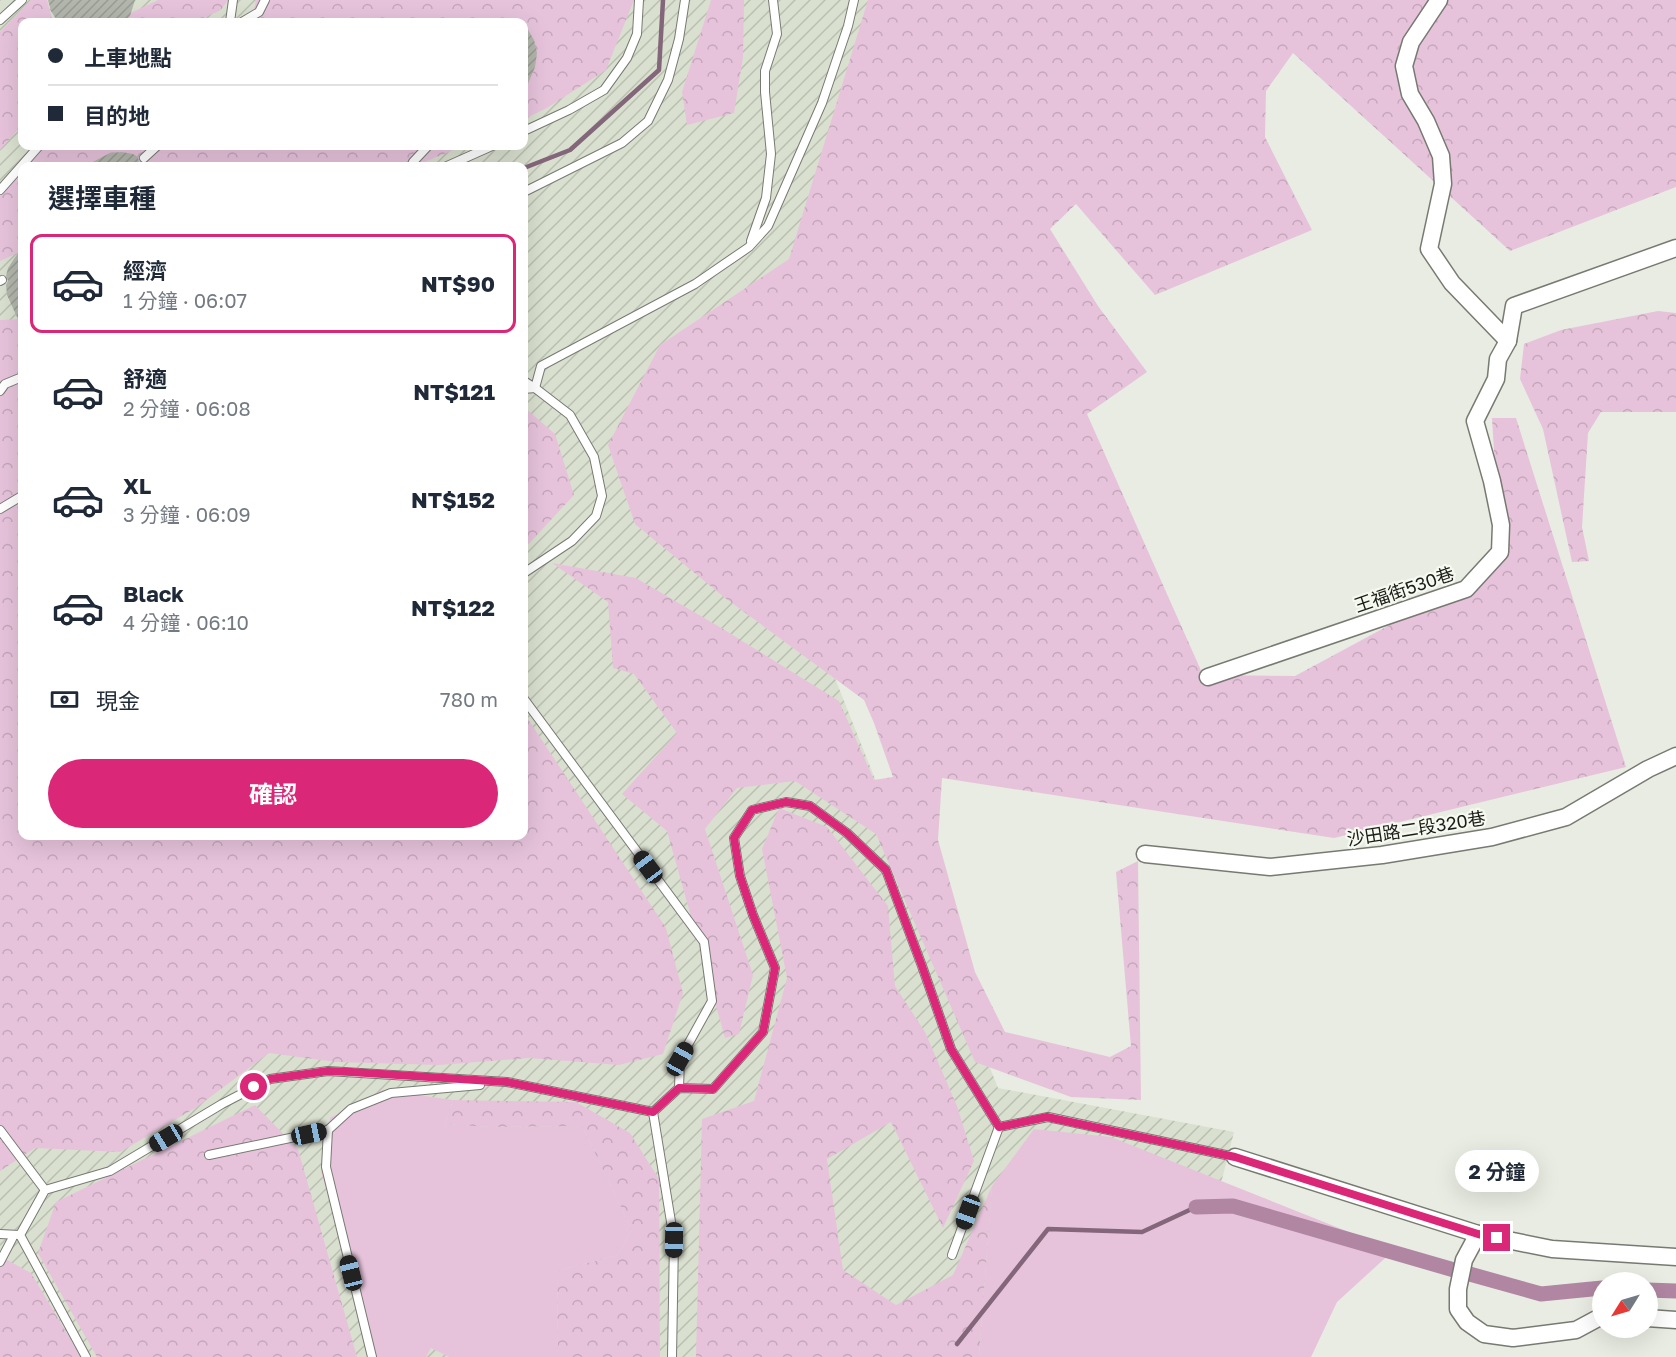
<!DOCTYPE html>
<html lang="zh-TW">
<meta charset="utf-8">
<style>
:root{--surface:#fff;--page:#f6f6f7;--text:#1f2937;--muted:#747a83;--line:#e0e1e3;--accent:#db2777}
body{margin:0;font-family:"Golos Text","Noto Sans TC",sans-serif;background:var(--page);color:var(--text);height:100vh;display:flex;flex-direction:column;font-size:22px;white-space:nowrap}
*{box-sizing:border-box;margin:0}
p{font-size:20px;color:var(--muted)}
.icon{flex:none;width:33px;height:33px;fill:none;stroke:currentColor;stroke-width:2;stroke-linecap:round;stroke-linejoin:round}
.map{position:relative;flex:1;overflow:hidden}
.side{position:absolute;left:18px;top:162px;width:510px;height:678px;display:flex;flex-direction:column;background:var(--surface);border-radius:12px;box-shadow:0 6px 24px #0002}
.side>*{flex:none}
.hud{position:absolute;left:18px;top:18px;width:510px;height:132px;border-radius:12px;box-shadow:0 6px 24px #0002;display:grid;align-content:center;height:132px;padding:0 30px;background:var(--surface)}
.needle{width:39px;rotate:233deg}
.fabs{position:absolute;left:1592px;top:1272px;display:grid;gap:12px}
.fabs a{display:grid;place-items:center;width:66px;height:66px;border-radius:50%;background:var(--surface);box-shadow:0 6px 24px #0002;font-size:30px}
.end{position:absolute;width:27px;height:27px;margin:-14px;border:8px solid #db2777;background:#fff;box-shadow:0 0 0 3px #fff}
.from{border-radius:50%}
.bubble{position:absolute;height:42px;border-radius:21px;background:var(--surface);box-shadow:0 6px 24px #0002;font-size:20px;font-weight:700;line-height:42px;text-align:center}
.car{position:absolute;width:18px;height:36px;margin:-18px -9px;border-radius:8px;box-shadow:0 0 4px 2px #0007;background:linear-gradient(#222 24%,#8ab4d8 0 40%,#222 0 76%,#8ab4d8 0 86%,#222 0)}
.hud b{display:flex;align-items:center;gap:21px;height:57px;font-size:22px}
.hud b+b{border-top:2px solid var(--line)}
.hud i{width:15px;height:15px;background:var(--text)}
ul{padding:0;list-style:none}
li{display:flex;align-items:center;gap:18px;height:99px;margin:0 12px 9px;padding:0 18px;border:3px solid transparent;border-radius:12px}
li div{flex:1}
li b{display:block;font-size:22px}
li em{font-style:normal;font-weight:700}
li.selected{border-color:var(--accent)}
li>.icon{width:54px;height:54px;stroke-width:1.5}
h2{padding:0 30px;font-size:27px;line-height:72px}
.pay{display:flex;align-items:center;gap:15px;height:66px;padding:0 30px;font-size:22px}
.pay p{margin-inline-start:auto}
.primary-button{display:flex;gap:12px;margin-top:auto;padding:12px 30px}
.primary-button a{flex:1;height:69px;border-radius:36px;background:var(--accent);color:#fff;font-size:24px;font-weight:700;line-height:69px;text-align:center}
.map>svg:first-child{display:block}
</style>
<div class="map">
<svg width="1676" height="1357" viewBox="0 0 1676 1357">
<defs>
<pattern id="industrial-furrows" width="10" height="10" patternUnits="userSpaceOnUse" patternTransform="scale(1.5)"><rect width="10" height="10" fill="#dae0cf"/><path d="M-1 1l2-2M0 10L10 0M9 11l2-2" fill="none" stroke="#bac0b1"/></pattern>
<pattern id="forest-crowns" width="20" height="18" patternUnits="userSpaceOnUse" patternTransform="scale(1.5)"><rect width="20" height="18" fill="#e6c3db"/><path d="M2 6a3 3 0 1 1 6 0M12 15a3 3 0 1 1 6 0" fill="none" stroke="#c5a7bb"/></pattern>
<pattern id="building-hatch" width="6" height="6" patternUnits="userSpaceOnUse" patternTransform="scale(1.5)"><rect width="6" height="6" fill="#b2b6ac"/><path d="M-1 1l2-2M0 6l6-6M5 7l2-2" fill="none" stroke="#989c93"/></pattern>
</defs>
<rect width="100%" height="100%" fill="#e8ece2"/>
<path fill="url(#industrial-furrows)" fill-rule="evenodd" d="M0,0h938l-164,525 224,563 236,44 -57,225h-1158l-19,-29v-177l279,-126 285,8 -40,-261v-606h-502v471l-22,6zM22,22h502v124h-502z"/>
<g fill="#e6c3db">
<path d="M383,1090l70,10 -8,24 44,3 93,-1 50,104 -14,25 -61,16 1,86h-109l-18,-9 -5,9h-50l-55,-186 9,-53z"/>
<path d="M1034,1129l77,8 283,113 -57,52 -26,55h-332l13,-171z"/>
</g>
<g fill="url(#forest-crowns)">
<path d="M31,0h16l6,22h-31v103l-22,25v-118z"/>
<path d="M158,0h70l-7,10 -26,12h-83z"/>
<path d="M256,0h378l-28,70 -59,38 -23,11v-97h-273z"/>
<path d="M711,0h33l-1,57 -9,56 -47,12 -5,-33z"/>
<path d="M868,0h808v187l-166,64 -217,-198 -27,38 -1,46 47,93 -157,65 -79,-91 -26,25 48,77 49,66 -60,42 116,261 92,1 206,-111 -9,-147h24l110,349 -292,71 -392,-60 -4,62 37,132 30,60 105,25 21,-11 -15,-174 22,-11 3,239 -70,-3 -96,-35 -99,-228 -81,-53 -58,7 -32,41 48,146 -14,59 -14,4 -58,-207 -45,-37 55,-61 -43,-59 -21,-6 -5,-66 -56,-39 84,15 87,51 116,72 35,79 19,-3 -19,-54 -10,-23 -139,-102 -90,-74 -27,-79 52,-100 129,-86z"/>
<path d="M39,146h424l-48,20h-393v85l-22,10v-77l10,-12z"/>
<path d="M1658,311l18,2v99h-75l-13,21 -6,94 7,34 -17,1 -29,-133 -23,-50 4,-35 37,-14z"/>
<path d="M22,319v517h502v-123l142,215 17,65 -20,61 -44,11 -90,-7 -90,7 -103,-3 -67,-9 -72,54 -77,45 -85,-4 -35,23v-851z"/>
<path d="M524,407l31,27 19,61 -50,54z"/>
<path d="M779,808l48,19 61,79 7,80 30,46 32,74 17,55 -31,67 -52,-106 -64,37 16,111 53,35 57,-30 39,-89 -13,171h-283l6,-238 52,-18 33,-123 -25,-129z"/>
<path d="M453,1100l123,2 54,31 29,46 1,178h-102l-1,-86 61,-16 14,-25 -50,-104 -93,1 -44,-3z"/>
<path d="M255,1105l43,44 59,208h-260l-59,-104 18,-51z"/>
<path d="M0,1256l31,17 50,84h-81z"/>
</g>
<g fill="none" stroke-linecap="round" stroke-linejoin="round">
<g stroke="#836679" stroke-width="4.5">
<path d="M524,168l46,-18 89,-80 4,-70"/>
<path d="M957,1344l91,-115 94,3 54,-25"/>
</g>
<g stroke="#b086a3" stroke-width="15">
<path d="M1196,1207l37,-1 221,64"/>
<path d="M1466,1273l75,21 61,-6"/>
<path d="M1647,1290l29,1"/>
</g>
</g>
<g fill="url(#building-hatch)">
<path d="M48,0h87l-5,16 -6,6h-66l-7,-11z"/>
<path d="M524,23l10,17 3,13 -2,14 -11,26z"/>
<path d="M122,152l11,2 5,3 1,5 3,2 6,-1 5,3h-68l25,-13z"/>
<path d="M22,247v81l-15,-33 -1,-10 2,-4 -2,-5 2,-8z"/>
</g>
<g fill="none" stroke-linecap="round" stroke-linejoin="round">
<g stroke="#777a71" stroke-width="10">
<g id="lane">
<path d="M0,20l22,-20"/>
<path d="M230,22l3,-22"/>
<path d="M242,22l17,-10 6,-12"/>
<path d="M524,131l45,-21 35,-20 23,-32 10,-24 2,-34"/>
<path d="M144,158l13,-12"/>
<path d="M411,166l2,-4 15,-16"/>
<path d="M447,166l45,-20"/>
<path d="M0,190l39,-44"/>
<path d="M524,192l98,-49 26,-22 20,-41 11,-41 6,-39"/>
<path d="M751,241l15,-43 5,-44 -6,-62v-21l12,-37 -4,-34"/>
<path d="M0,281l2,-1"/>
<path d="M524,381l11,7 35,27 24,42 8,39 -6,20 -24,25 -48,32"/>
<path d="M524,389l11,-1 6,-22 154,-82 54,-37 19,-21 54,-123 26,-77 6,-26"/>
<path d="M0,391l5,-7 17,-7"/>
<path d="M0,509l20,-12h2"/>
<path d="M524,699l180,243 8,59 -32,58 -1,29"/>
<path d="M0,1130l45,60"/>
<path d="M209,1155l119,-25"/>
<path d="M0,1234l19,1"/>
<path d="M952,1255l47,-128"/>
<path d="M0,1262l12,-23"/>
<path d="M86,1357l-66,-122 25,-45 65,-19 112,-67 48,-25 58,-8 179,11 146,30"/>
<path d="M372,1357l-46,-190 2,-37 23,-21 40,-16 89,-8"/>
<path d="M672,1357l2,-117 -21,-128 26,-24 34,1 50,-57 12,-64 -22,-53 -13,-39 -6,-38 18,-28 34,-8 24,4 37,27 39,37 36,96 29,83 48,78 49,-10 187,40"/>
</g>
</g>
<g stroke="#777a71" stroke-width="19">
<g id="street">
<path d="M1439,0l-28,42 -7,24 6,28 16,27 15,35 2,28 -14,65 23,34 56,58"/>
<path d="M1208,677l258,-88 34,-37 1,-27 -9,-44 -17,-60 21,-42 2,-20 10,-18 6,-35 162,-58"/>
<path d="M1145,854l125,13 112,-12 110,-18 74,-20 82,-48 28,-13"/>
<path d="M1235,1157l243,77 74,15 124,8"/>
<path d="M1478,1234l-14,26 -6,29v20l9,13 17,12 29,4 63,-8 26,-14"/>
<path d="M1647,1318l29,2"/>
</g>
</g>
<use href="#lane" stroke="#fff" stroke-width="8"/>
<use href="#street" stroke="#fff" stroke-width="16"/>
</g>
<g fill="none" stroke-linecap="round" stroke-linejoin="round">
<path stroke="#db2777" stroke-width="8" d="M254,1087l16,-8 58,-8 23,1 156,10 146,30 26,-24 34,1 50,-57 12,-64 -22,-53 -13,-39 -6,-38 18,-28 34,-8 24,4 37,27 39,37 36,96 29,83 48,78 48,-10 188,40 243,77 19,4"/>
</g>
<g text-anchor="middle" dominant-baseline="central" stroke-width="4.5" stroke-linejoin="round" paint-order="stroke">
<g font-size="18" fill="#1b1c18" stroke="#f5f9ef">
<text transform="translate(1404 589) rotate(-19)">王福街530巷</text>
<text transform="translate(1416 828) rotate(-9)">沙田路二段320巷</text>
</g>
</g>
</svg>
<div class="fabs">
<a><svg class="needle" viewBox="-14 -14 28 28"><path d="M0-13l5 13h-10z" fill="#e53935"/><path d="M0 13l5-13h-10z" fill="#747a83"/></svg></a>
</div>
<i class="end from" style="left:254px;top:1087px"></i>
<i class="end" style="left:1497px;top:1238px"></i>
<div class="bubble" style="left:1455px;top:1150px;width:84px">2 分鐘</div>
<i class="car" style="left:648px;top:867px;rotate:323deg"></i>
<i class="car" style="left:680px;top:1059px;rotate:29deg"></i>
<i class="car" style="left:309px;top:1134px;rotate:78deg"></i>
<i class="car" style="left:166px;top:1138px;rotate:239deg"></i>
<i class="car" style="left:968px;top:1212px;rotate:200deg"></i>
<i class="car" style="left:674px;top:1240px;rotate:181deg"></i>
<i class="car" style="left:351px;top:1273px;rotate:346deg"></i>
<div class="hud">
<b><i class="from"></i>上車地點</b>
<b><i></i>目的地</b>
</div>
<section class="side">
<h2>選擇車種</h2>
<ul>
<li class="selected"><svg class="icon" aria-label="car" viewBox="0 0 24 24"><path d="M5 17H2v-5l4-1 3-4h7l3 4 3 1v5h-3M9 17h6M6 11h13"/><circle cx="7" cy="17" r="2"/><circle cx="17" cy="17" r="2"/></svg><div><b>經濟</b><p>1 分鐘 · 06:07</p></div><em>NT$90</em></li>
<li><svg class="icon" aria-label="car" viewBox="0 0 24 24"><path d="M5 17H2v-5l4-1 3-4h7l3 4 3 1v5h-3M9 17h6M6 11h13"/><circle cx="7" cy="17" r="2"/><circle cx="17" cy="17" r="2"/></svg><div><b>舒適</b><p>2 分鐘 · 06:08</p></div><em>NT$121</em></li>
<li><svg class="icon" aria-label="car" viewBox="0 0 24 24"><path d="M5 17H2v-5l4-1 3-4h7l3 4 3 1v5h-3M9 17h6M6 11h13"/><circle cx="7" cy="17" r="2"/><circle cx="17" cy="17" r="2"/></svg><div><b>XL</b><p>3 分鐘 · 06:09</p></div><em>NT$152</em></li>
<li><svg class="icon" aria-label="car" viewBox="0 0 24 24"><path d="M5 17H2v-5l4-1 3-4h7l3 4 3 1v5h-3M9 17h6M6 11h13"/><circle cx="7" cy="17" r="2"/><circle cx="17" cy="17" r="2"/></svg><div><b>Black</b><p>4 分鐘 · 06:10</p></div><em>NT$122</em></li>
</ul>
<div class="pay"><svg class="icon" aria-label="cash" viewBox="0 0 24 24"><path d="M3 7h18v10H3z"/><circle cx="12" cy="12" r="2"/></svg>現金<p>780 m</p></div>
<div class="primary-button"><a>確認</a></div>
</section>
</div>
